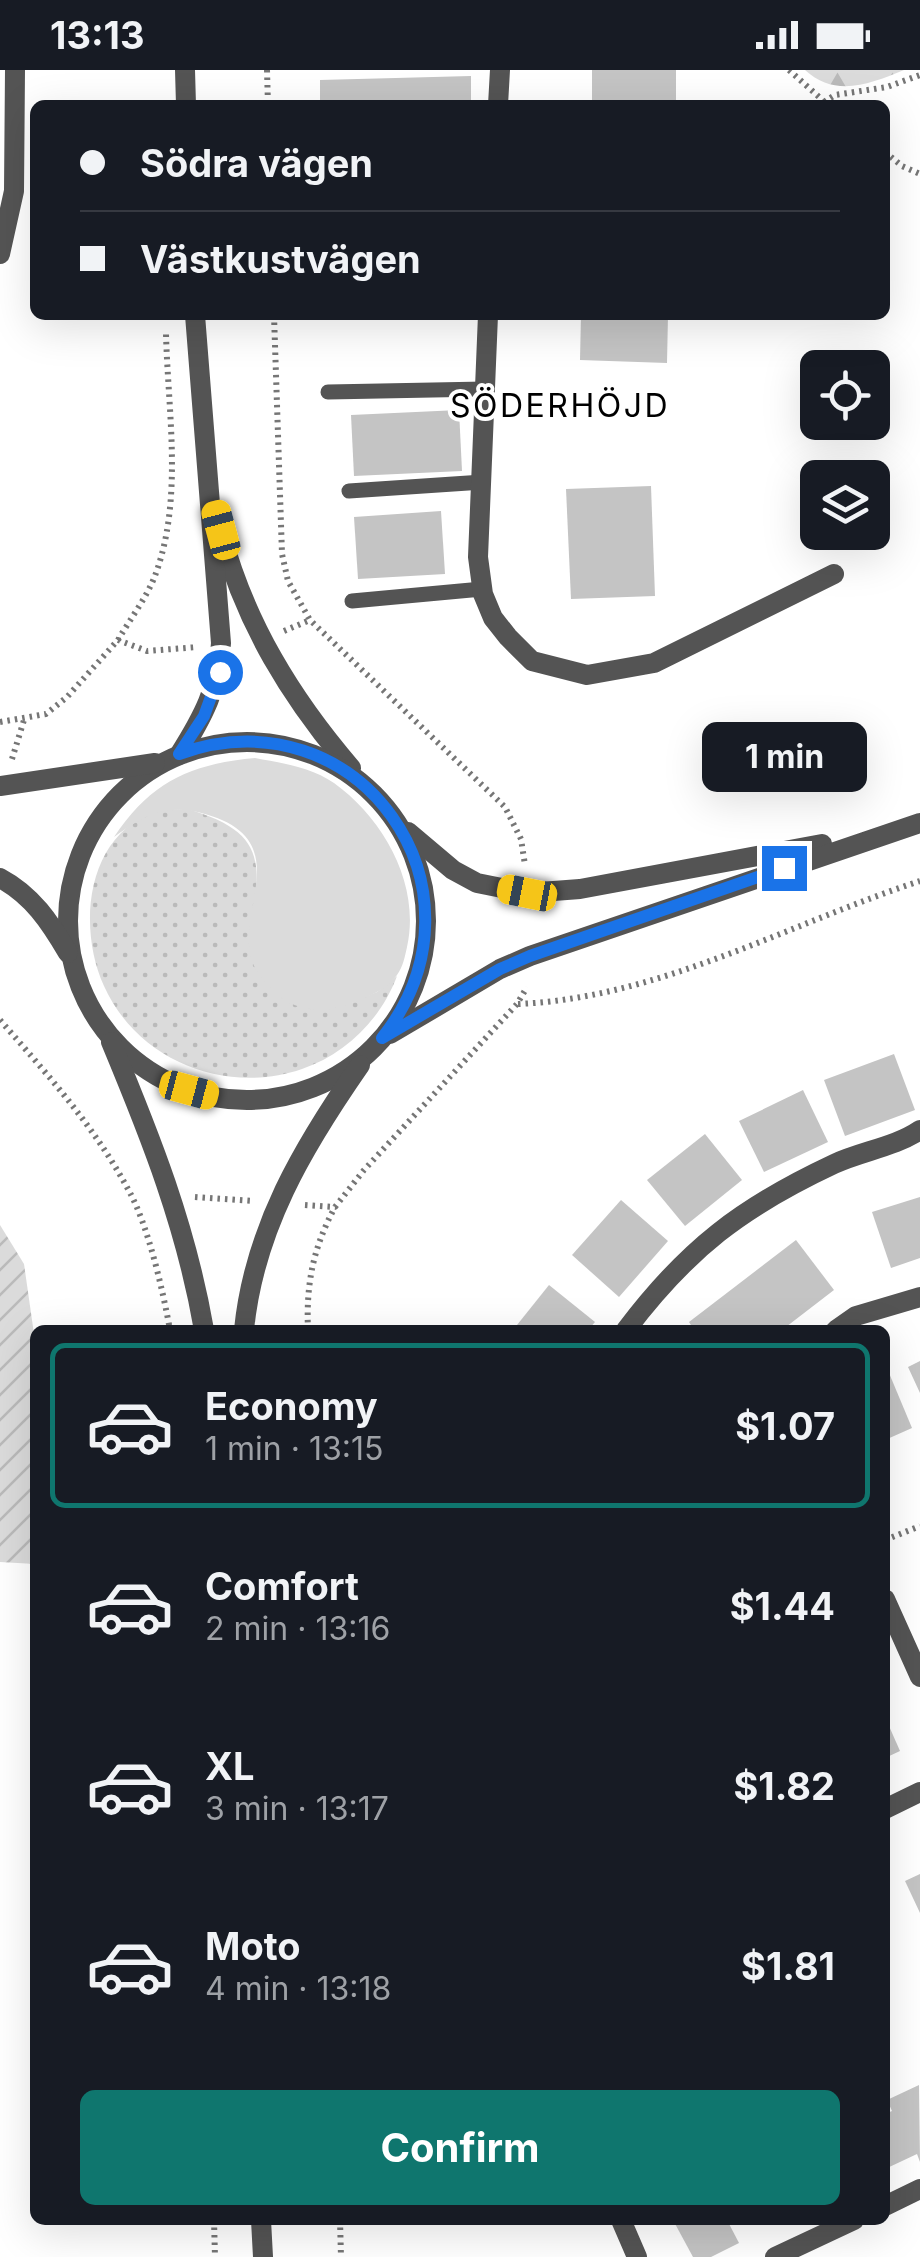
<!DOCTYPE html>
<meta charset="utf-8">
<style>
:root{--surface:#171b24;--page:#242831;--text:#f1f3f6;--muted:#9ea1a6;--line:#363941;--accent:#0f766e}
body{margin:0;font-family:Inter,sans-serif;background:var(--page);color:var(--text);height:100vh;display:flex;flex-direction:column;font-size:38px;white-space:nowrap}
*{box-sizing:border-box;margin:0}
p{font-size:32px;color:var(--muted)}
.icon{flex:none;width:55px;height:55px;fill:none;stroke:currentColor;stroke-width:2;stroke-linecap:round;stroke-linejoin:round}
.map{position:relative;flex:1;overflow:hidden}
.side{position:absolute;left:30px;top:1255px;width:860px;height:900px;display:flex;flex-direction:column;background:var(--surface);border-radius:15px;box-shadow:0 10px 40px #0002}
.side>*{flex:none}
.top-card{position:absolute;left:30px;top:30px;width:860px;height:220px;border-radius:15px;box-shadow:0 10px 40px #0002;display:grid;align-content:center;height:220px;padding:0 50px;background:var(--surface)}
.fabs{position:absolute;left:800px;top:280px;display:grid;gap:20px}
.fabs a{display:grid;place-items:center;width:90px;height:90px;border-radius:15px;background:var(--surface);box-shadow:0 10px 40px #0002;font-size:50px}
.end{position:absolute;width:45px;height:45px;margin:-22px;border:12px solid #1a73e8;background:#fff;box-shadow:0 0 0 5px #fff}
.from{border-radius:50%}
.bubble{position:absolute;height:70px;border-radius:15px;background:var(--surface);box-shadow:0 10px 40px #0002;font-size:32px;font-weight:700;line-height:70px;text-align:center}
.car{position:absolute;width:30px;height:60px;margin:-30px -15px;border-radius:12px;box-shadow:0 0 8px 2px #0007;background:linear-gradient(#f5c518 24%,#345 0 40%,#f5c518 0 76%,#345 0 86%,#f5c518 0)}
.top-card b{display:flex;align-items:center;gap:35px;height:95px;font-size:38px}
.top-card b+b{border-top:2px solid var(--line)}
.top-card i{width:25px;height:25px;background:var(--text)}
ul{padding:18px 0 0;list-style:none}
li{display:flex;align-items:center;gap:30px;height:165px;margin:0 20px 15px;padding:0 30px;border:5px solid transparent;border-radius:15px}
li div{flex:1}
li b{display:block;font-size:38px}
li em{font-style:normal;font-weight:700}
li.active{border-color:var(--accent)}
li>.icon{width:90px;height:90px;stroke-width:1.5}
.cta{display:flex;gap:20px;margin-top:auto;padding:20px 50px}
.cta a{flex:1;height:115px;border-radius:15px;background:var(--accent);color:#fff;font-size:40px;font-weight:700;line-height:115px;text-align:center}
.status{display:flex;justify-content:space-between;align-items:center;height:70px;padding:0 50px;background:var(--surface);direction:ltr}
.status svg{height:28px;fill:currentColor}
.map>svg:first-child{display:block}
</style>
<div class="status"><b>13:13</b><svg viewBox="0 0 49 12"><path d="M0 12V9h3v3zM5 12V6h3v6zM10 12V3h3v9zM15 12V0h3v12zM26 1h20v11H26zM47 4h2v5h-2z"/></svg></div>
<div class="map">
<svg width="920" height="2187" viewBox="0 0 920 2187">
<defs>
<pattern id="grass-dots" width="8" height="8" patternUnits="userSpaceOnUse" patternTransform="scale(2.5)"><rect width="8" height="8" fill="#dbdbdb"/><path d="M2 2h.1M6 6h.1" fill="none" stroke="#bababa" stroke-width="1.8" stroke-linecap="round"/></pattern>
<pattern id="forest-firs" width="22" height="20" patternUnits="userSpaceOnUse" patternTransform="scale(2.5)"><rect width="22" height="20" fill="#dbdbdb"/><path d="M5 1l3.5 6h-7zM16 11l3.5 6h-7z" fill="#bababa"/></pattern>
<pattern id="garden-furrows" width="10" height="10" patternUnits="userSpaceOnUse" patternTransform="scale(2.5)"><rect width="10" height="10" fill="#dbdbdb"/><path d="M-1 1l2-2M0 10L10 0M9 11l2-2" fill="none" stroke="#bababa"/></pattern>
</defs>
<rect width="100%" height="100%" fill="#fff"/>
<path fill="url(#grass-dots)" d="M187,739c77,22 76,51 63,122l101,72 26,-11 20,-16c-16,43 -51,78 -95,93 -75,26 -164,-7 -198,-83 -27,-59 -18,-152 53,-175 8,-3 20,-1 30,-2z"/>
<path fill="url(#forest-firs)" d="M805,0h99c-34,14 -69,28 -99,0z"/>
<path fill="#dbdbdb" d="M255,688c26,5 56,9 79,25 49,35 87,101 73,164 -2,9 -4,20 -10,28 -14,19 -44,29 -67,34 -15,3 -38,-2 -50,-12 -10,-9 -24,-23 -28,-36 -17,-51 45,-121 -47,-147 -40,-11 -59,1 -91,23 37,-55 76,-73 141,-79z"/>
<path fill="url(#garden-furrows)" d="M0,1155l24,39 11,77v223l-35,-2z"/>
<g fill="#c4c4c4">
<rect x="592" y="0" width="84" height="35"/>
<path d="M471,6v29h-151v-25z"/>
<path d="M581,245h87l-1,48 -87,-3z"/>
<path d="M459,340l3,61 -108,5 -3,-61z"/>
<path d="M651,416l4,110 -84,3 -5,-110z"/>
<path d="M441,441l4,63 -87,5 -4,-62z"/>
<path d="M894,984l21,56 -70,26 -21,-56z"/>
<path d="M803,1020l25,52 -64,30 -25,-51z"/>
<path d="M705,1064l37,46 -57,46 -38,-46z"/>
<path d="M920,1127v61l-29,10 -19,-56z"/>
<path d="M621,1130l47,41 -49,56 -47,-42z"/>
<path d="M796,1170l38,50 -52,40h-88l-5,-8z"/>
<path d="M549,1215l46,37 -7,8h-75z"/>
<path d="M920,1291v32l-12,-26z"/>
<path d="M889,1303l23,55 -27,12v-66z"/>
<path d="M885,1647l15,34 -15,7z"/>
<path d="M920,1804v39l-15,-32z"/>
<path d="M919,2015l1,77 -3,-8 -32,15v-55l7,-3 -5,-11z"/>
<path d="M673,2150h54l12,23 -28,14h-18z"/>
</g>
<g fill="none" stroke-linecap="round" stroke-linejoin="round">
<g stroke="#767676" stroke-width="6" stroke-dasharray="2.5 5" stroke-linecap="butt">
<path d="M267,0l1,35"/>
<path d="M789,0l39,35"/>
<path d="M824,32l11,-7 52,-8 33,-12"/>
<path d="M885,82l17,14 18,8"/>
<path d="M274,245l8,239 6,27 22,39 195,187 16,32 4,26"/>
<path d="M284,561l26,-11"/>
<path d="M118,570c12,-21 30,-44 38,-67 27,-75 12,-161 10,-239"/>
<path d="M0,652l46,-8 21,-17 51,-57 29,11 51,-4"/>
<path d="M12,689l12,-39"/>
<path d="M518,934c141,-6 270,-80 402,-123"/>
<path d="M0,950c47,54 95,107 129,171 19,34 34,100 41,139"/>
<path d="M195,1127l58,4"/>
<path d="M305,1135l30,2 29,-37 153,-166 10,-17"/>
<path d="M308,1260c-2,-46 5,-82 27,-123"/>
<path d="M885,1470l35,-14"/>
<path d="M214,2150l1,37"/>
<path d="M340,2150l1,37"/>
</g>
<g stroke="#545454" stroke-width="15">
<path d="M328,322l157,-3"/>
<path d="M349,421l134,-9"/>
<path d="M352,531l130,-12"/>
</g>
<g stroke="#545454" stroke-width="20">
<path d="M498,35l2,-35"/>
<path d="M0,184l14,-63 1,-121"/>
<path d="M488,245l-10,242 5,37 10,24 15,19 24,24 55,14 67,-12 180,-89"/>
<path d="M626,1260c61,-81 116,-123 208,-166 28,-13 61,-17 86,-34"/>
<path d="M836,1260l20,-14 64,-19"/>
<path d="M885,1529l35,78"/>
<path d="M885,1739l35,-17"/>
<path d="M885,2136l35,-17"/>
<path d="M621,2150l16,37"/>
<path d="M775,2187l79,-37"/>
</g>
<g stroke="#545454" stroke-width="20">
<path d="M185,0l1,35"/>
<path d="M221,463c24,90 70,165 130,235"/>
<circle cx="247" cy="851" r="179"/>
<path d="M179,685c24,-38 40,-68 42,-112l-26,-328"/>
<path d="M0,716l155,-23"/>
<path d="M408,762l45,38 24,13 50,10 53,-4 242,-45"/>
<path d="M0,808c32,17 50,44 68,75"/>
<path d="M390,964l110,-65 30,-13 390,-133"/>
<path d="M111,972c40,96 75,184 93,288"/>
<path d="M244,1260c10,-101 59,-183 116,-265"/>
<path d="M261,2150l2,37"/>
</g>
</g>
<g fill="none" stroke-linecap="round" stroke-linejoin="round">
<path stroke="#1a73e8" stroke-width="12" d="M220,602l-16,44 -25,38c179,-64 321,136 203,284l118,-69 30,-13 254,-88"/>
</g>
<g text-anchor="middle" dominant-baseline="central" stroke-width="8" stroke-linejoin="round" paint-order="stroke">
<g font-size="32" letter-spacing="2.5" fill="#000" stroke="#fff">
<text x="560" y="335">SÖDERHÖJD</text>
</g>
</g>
</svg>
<div class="fabs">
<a><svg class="icon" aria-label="locate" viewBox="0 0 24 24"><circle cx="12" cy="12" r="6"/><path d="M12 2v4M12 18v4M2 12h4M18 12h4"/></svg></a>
<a><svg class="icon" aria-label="layers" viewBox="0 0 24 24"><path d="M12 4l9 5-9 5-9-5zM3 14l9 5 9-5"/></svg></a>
</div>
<i class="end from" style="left:220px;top:602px"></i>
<i class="end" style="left:784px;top:798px"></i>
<div class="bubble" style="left:702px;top:652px;width:165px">1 min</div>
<i class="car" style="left:221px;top:460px;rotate:345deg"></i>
<i class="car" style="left:527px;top:823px;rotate:281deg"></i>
<i class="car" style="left:189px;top:1020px;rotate:105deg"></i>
<div class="top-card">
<b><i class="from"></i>Södra vägen</b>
<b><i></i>Västkustvägen</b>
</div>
<section class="side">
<ul>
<li class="active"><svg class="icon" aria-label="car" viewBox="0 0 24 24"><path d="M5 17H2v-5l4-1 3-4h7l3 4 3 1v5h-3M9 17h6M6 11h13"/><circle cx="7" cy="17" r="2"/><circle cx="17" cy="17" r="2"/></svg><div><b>Economy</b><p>1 min · 13:15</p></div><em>$1.07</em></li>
<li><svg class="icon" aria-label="car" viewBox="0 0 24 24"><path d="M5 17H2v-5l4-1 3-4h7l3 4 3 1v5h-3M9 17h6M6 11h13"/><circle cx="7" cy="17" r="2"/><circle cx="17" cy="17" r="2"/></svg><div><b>Comfort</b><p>2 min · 13:16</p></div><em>$1.44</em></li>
<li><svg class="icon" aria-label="car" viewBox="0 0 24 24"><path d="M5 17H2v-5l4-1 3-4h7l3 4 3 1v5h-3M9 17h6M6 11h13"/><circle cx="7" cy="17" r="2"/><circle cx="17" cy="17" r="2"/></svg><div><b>XL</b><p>3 min · 13:17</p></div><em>$1.82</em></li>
<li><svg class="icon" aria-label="car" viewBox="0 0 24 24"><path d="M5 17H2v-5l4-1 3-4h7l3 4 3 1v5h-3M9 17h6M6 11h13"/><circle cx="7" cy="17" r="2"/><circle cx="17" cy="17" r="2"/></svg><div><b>Moto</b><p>4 min · 13:18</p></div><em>$1.81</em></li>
</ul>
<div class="cta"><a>Confirm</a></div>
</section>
</div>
